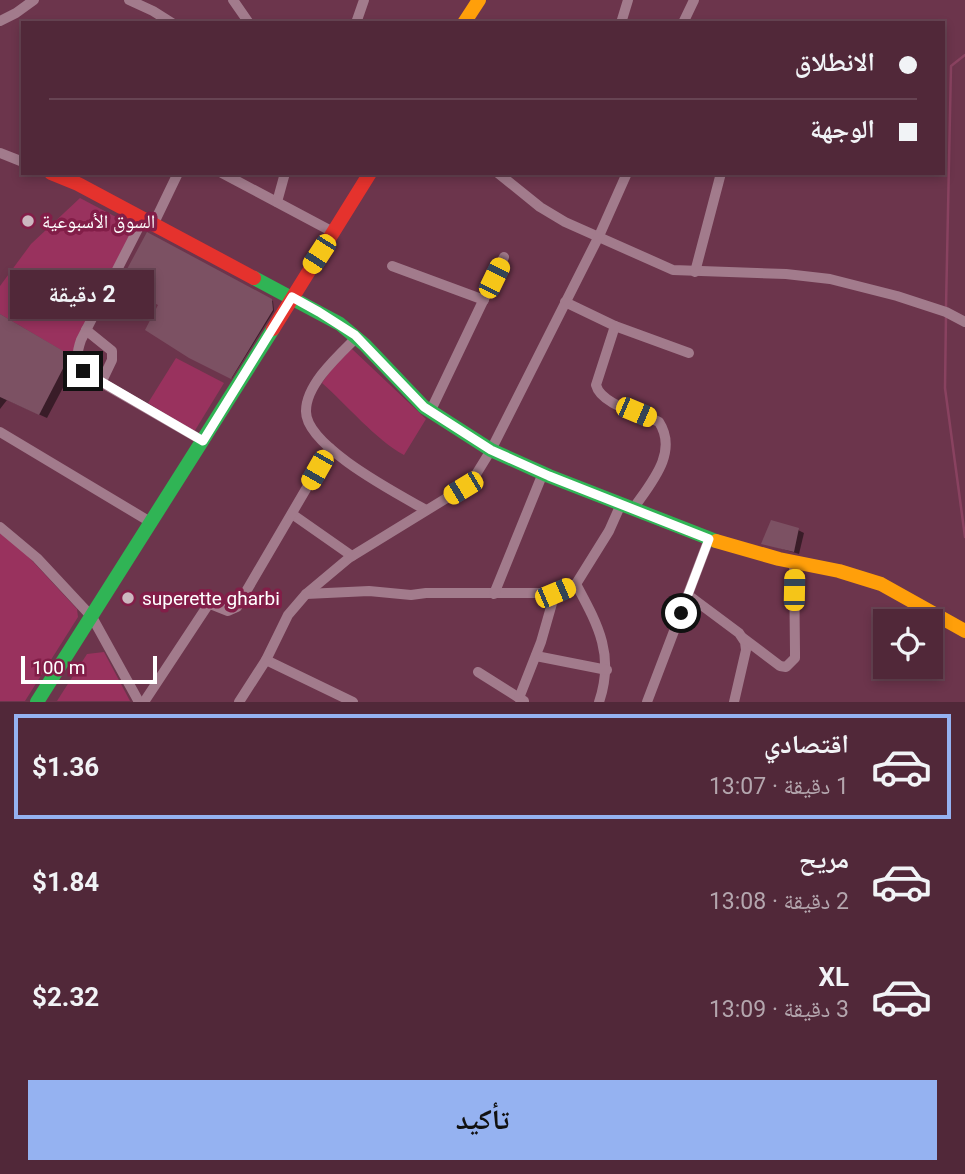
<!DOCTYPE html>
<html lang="ar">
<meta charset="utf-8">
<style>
:root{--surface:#512839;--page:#573041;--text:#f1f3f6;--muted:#b4a6ae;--line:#674453;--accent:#95b2f1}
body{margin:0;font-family:Roboto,"Noto Naskh Arabic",sans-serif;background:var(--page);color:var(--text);direction:rtl;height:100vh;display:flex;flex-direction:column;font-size:26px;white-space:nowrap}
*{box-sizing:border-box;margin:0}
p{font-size:23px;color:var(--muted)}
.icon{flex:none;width:38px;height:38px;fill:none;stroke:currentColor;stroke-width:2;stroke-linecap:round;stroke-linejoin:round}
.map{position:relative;height:702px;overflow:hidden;direction:ltr}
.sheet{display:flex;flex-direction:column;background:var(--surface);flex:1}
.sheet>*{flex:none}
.hud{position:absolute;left:21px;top:21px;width:924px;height:154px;border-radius:0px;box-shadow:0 4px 10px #0003,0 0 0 2px var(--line);direction:rtl;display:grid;align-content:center;height:154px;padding:0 28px;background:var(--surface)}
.fabs{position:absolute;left:873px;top:609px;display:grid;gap:14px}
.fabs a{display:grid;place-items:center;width:70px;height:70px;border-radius:0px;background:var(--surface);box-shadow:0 4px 10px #0003,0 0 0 2px var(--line);font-size:35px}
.scale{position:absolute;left:21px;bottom:18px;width:136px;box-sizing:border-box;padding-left:7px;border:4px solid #fff;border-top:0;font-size:19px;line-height:24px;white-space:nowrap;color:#fff;-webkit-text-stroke:5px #821e48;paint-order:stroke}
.end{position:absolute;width:32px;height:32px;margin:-16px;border:9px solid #fff;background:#111;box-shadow:0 0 0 4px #111}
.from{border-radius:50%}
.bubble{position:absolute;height:49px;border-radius:0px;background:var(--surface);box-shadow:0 4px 10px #0003,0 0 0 2px var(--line);font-size:23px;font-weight:700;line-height:49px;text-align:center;direction:rtl}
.car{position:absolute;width:21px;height:42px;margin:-21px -10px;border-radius:9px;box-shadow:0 0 5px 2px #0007;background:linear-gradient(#f5c518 24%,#345 0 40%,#f5c518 0 76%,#345 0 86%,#f5c518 0)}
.hud b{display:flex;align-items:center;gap:24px;height:66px;font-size:26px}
.hud b+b{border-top:2px solid var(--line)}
.hud i{width:18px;height:18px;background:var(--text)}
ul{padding:12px 0 0;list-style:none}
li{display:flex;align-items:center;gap:21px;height:105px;margin:0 14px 10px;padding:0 14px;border:4px solid transparent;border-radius:0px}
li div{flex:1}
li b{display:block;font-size:26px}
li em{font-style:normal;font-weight:700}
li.active{border-color:var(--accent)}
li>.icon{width:63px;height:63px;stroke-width:1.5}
.button{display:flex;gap:14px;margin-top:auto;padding:14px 28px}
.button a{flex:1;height:80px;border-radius:0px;background:var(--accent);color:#111;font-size:28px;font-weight:700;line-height:80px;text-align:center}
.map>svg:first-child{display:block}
</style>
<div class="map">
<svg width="965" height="702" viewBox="0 0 965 702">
<rect width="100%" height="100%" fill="#6c354c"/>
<g fill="#99325e">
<path d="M80,198l55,29 -64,129 -71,-42v-28l31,-42z"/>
<path d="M352,349l74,70 -22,36c-28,-15 -57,-50 -82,-72l15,-22z"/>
<path d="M176,358l48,25 -30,49 -46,-29z"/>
<path d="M0,533l24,19 53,57 1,8 -53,84h-25z"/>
<path d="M104,652l26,49h-73l30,-47z"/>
</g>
<g fill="#0007">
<path d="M148,234l125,67 1,10 -42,67 -40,-20 -31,-54z"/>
<path d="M0,316l77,45 -30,57 -40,-18 -7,9z"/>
<path d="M798,530l6,3 -5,21 -36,-11z"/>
</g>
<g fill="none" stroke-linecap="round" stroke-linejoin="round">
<g stroke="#894260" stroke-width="2.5">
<path d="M946,307l5,-241 14,-11"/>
<path d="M946,314l-1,74 20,149"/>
</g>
</g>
<g fill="#7c5163">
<path d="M147,232l125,67 1,11 -42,69 -42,-21 -44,-28 13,-25 -39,-21z"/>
<path d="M0,314l70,41 -31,60 -39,-18z"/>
<path d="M771,520l28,8 -5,24 -33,-8z"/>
</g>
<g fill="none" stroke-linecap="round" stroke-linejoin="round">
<g stroke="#a27b8c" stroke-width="10">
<path d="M129,0l24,11 19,12"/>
<path d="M233,0l16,23"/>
<path d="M0,21l16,-8 18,-13"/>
<path d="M356,23l8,-23"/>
<path d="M621,23l7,-23"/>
<path d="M683,23l11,-23"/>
<path d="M0,153l23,9"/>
<path d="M222,173l111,59"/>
<path d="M498,173l42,34 25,15 108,48 113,4 44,5 67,17 49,16 19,10"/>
<path d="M277,202l8,-29"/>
<path d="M143,219l-62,121c-8,23 -3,27 16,40l106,61"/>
<path d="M153,225l25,-52"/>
<path d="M392,266l92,34"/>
<path d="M695,272l26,-99"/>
<path d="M565,302l50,24 74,27"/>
<path d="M615,326l-19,59c5,20 45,28 63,37 20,31 -9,62 -26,87"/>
<path d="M86,330l26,21v9l-11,23"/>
<path d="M357,337c-18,18 -51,47 -51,74 -1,35 92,83 120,99"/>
<path d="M430,412l74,-155"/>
<path d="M0,432l152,91"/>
<path d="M292,514l60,42"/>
<path d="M0,527l37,31 55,59 47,85"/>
<path d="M576,584c22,41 39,71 23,118"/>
<path d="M306,594l63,-3 42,4 15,-2h129"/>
<path d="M494,594l49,-121"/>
<path d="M688,595l51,38 6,9 1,8 -12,52"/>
<path d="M743,638l37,28 6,1 9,-9v-6l-1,-90"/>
<path d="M536,656l71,14"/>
<path d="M266,660l87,42"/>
<path d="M478,672l46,29"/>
<path d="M519,698l22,-56 14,-49 21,-9 33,-53 12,-27"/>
<path d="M144,702l64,-97h5l15,6 9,-4 93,-159"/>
<path d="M239,702l27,-42 22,-45 18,-21 43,-36 114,-70 12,-12 16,-26 108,-214 28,-63"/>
<path d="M647,702l62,-163"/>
</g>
<g stroke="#30b455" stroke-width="14">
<path d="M254,278l86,46 25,21 59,62 67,43 58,26 167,65"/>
<path d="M37,702l236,-373"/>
</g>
<g stroke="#ff9f0a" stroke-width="14">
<path d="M464,23l15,-23"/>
<path d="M716,541l63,18 60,12 42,13 84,47"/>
</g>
<g stroke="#e5322d" stroke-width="14">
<path d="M51,173l27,11 176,94"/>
<path d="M273,329l97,-156"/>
</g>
</g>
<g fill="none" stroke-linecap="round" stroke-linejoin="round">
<path stroke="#fff" stroke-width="9" d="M83,371l120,70 89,-144 27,15 36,23 69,72 67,43 58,26 160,63 -28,74"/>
</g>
<g fill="#ccb8c0" stroke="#821e48" stroke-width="2.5">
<circle cx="28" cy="221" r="7"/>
<circle cx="128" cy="598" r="7"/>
</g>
<g text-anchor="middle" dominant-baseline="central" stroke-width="7" stroke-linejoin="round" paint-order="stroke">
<g font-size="19" fill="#fff" stroke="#821e48" text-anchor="start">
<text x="42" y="221">السوق اﻷسبوعية</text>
<text x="142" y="598">superette gharbi</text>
</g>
</g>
</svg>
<div class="fabs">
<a><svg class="icon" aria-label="locate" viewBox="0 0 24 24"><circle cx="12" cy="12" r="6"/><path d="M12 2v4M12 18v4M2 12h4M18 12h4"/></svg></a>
</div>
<div class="scale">100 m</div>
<i class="end from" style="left:681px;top:613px"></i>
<i class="end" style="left:83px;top:371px"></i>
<div class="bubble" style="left:10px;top:270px;width:144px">2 دقيقة</div>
<i class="car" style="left:319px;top:254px;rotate:213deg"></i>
<i class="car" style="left:494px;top:278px;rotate:26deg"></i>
<i class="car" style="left:636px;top:412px;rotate:113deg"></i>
<i class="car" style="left:317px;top:470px;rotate:210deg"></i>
<i class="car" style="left:463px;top:488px;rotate:239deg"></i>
<i class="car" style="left:794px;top:590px;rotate:1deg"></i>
<i class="car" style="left:555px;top:593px;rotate:67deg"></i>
<div class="hud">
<b><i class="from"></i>الانطلاق</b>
<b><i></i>الوجهة</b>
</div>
</div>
<section class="sheet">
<ul>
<li class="active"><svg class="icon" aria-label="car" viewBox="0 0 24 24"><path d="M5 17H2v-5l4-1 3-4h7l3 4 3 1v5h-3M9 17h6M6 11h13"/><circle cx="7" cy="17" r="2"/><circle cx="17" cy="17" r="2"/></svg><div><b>اقتصادي</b><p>1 دقيقة · 13:07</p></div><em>$1.36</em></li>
<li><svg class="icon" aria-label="car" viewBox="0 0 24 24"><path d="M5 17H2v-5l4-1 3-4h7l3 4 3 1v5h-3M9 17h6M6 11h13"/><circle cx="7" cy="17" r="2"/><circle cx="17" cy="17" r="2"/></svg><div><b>مريح</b><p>2 دقيقة · 13:08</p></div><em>$1.84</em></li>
<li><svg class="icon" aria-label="car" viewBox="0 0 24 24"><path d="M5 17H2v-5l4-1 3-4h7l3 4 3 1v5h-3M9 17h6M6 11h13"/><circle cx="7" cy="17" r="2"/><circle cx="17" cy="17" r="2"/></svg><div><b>XL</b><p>3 دقيقة · 13:09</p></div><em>$2.32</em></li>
</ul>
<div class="button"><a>تأكيد</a></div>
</section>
